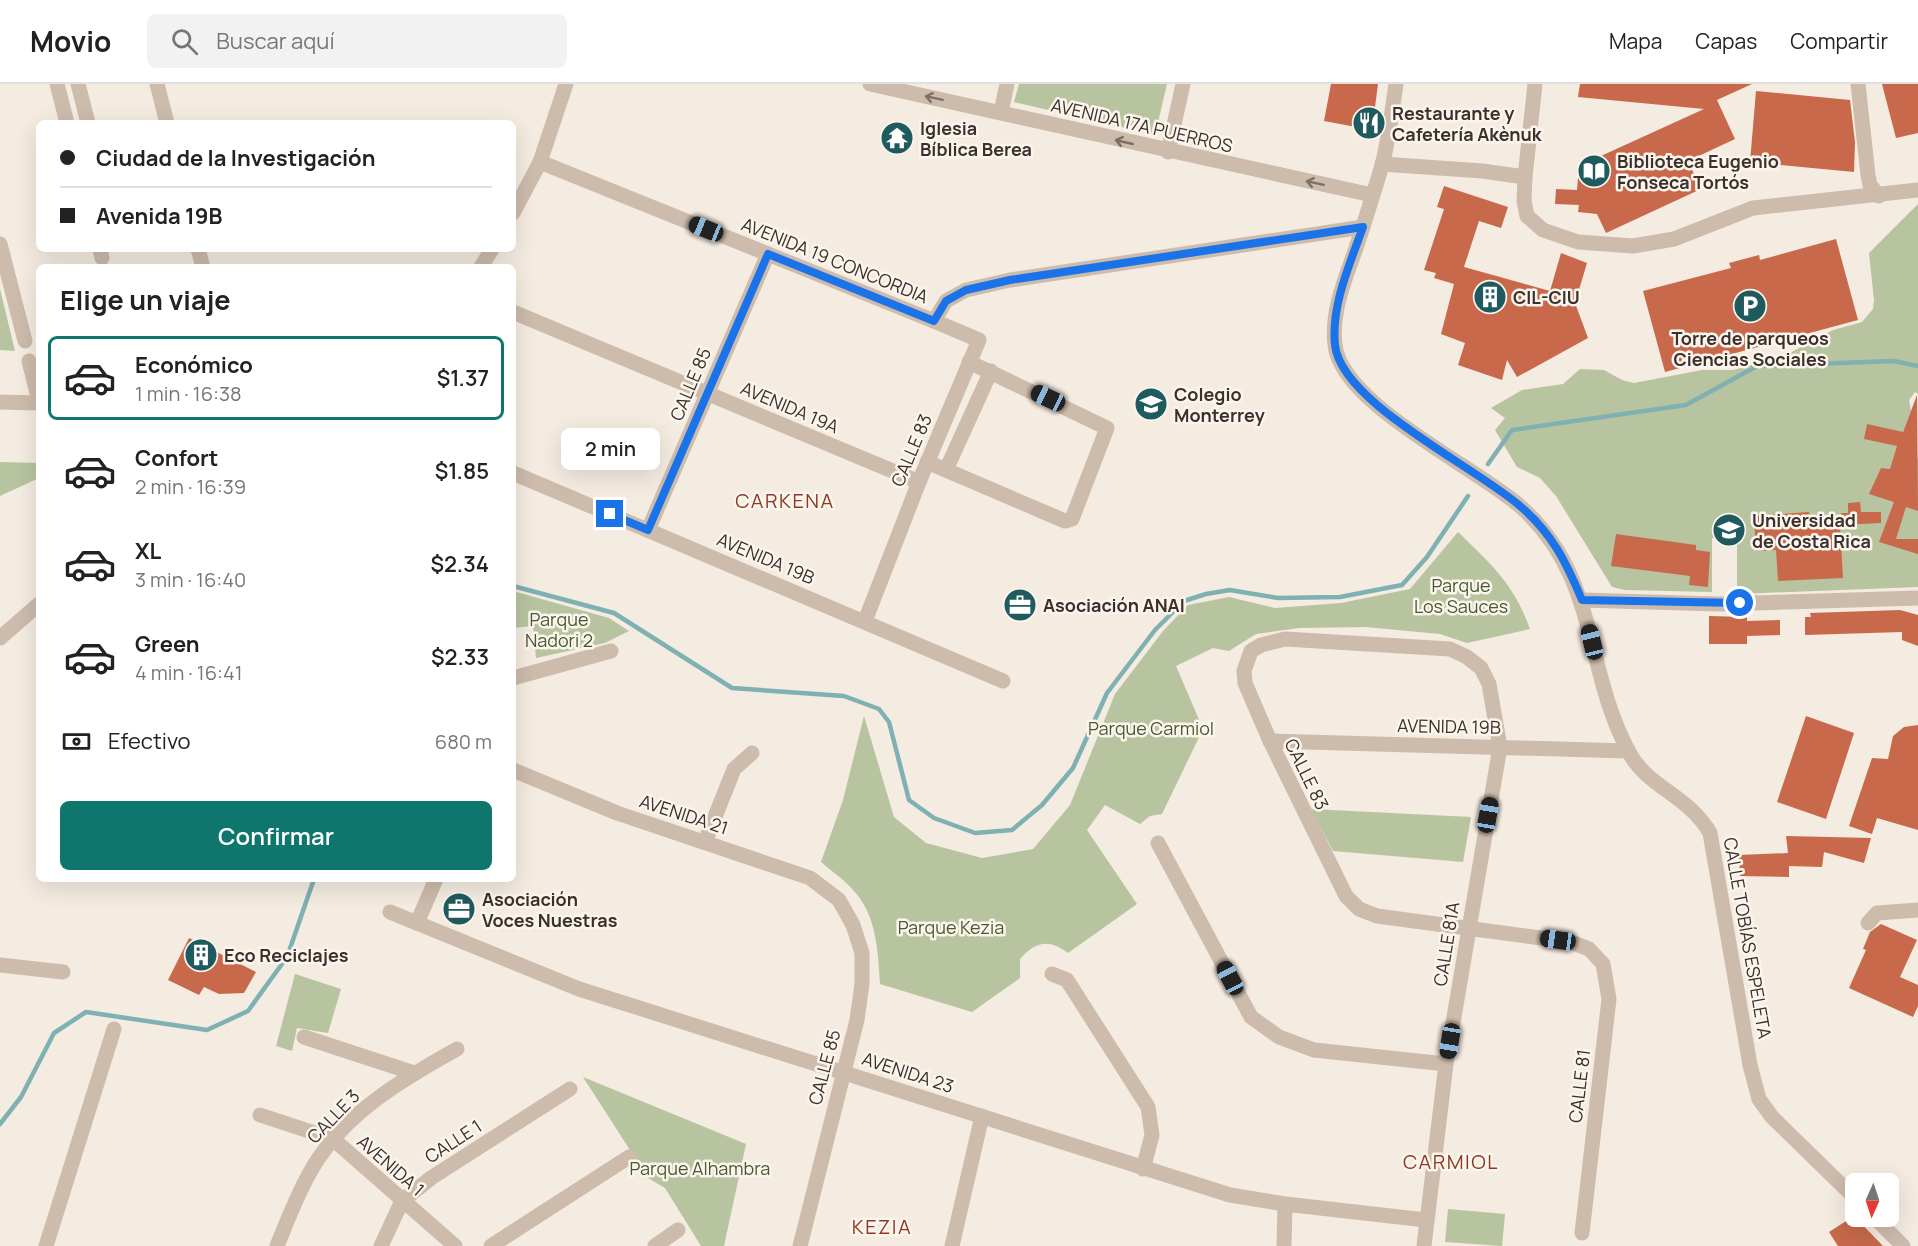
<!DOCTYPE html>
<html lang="es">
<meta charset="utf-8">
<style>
:root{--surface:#fff;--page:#f2f2f2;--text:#222;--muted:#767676;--line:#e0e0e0;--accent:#0f766e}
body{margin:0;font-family:Manrope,sans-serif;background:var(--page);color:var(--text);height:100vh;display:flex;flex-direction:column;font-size:22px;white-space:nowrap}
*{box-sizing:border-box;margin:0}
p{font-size:20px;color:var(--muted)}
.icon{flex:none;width:33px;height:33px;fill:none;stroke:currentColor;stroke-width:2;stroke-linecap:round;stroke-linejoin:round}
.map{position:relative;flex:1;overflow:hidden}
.sheet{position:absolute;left:36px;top:180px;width:480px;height:618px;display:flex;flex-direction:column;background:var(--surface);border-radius:9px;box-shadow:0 6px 24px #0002}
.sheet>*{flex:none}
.banner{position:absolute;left:36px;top:36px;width:480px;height:132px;border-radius:9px;box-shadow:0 6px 24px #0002;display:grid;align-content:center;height:132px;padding:0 24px;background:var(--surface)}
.needle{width:39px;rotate:183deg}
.buttons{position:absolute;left:1845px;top:1089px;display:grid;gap:12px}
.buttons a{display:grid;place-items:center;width:54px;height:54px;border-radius:9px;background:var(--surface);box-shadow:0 6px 24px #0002;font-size:30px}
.end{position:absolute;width:27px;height:27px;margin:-14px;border:8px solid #1a73e8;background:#fff;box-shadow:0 0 0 3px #fff}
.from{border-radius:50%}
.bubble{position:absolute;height:42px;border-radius:9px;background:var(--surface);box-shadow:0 6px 24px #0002;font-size:20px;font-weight:600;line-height:42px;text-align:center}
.car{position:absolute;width:18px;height:36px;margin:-18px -9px;border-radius:8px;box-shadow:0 0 4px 2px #0007;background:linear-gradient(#222 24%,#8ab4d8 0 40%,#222 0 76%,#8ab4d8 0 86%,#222 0)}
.banner b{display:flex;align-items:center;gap:21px;height:57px;font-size:22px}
.banner b+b{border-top:2px solid var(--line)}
.banner i{width:15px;height:15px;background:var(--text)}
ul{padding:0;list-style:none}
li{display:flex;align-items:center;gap:18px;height:84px;margin:0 12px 9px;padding:0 12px;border:3px solid transparent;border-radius:9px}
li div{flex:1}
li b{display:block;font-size:22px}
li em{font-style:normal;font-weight:600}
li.active{border-color:var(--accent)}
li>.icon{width:54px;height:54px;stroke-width:1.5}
h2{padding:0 24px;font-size:27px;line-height:72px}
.pay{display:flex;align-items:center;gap:15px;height:66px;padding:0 24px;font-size:22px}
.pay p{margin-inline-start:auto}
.primary-button{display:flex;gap:12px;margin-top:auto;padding:12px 24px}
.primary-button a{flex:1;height:69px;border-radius:9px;background:var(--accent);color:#fff;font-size:24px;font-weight:600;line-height:69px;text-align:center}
header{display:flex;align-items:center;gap:36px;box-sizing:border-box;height:84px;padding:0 30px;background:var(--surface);border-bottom:2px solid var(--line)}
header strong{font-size:28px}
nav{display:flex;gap:33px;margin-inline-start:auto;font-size:21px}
.search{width:420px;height:54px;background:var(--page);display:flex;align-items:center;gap:15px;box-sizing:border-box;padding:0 21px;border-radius:9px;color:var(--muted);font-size:22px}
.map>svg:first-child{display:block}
</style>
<header>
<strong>Movio</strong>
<div class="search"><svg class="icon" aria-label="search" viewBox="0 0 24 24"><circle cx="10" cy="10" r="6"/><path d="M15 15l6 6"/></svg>Buscar aquí</div>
<nav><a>Mapa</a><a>Capas</a><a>Compartir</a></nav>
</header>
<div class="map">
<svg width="1918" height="1162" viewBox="0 0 1918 1162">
<rect width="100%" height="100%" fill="#f4ebe1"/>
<g fill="#b8c4a0">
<path d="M1019,0h148l-12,51 -141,-33z"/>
<path d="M1918,120v190l-3,-2 -6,8 2,11 -12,31 7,13 12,4v128l-181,7v-56h-25v54l-87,-2 -13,-3 -56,-91 -16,-18 -23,-11 -22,-37 10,-12 -14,-10 31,-18 41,-6 17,-15 24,1 18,10 12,3 68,-13h31l53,-15 47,-25 29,-8 5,-6 6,-7 1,-9 -5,-47z"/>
<path d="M0,205l15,62 -15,-1z"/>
<path d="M0,378l39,1v15l-39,18z"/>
<path d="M1458,448c34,33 56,52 72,97l-63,14 -27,-9 -74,-7 -67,1 -43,6 -27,17 -16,-3 -37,18 27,63 -41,85 -12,2 -10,8 -35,-19 -18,25 50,74 -69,49c-19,-14 -32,-12 -48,6v19l-48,34 -92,-28c-2,-32 -3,-69 -27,-94 -9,-11 -22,-19 -32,-28l22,-62 21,-84 30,101 32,26 56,15 51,-9 37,-44 45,-111 48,-63 25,-26 41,-8 46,11 66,-5 69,-14z"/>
<path d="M513,507l96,27 20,13 -24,12 -69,15 -3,-32 -20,2z"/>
<path d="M1311,725l160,8 -8,45 -130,-11z"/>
<path d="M295,890l46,15 -13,44 -31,-5 -5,23 -16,-5z"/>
<path d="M583,993l163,67 -22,102h-23l-36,-58 -17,-10z"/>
<path d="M1448,1125l57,5 -3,32 -57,-4z"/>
</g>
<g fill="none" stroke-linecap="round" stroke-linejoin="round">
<g stroke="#7fb0b2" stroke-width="4.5">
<path d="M1488,380l24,-34 174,-25 71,-39 137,-5 24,5"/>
<path d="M513,502l101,27 118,75 112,8 35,13 10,13 20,78 25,18 41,15 37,-3 30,-25 31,-37 34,-75 48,-63 29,-29 22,-7 24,-4 48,8 62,-1 62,-12 25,-28 41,-61"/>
<path d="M0,1040l21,-27 33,-64 32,-21 121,18 41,-19 39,-54 27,-78"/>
</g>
</g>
<g fill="#c8694b">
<path d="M1331,0h47l-6,46 -48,-9z"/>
<path d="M1580,0h172l-35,16 18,39 -47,22 13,28 -95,44 -9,-19 -19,-2 1,-7 -24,-1 1,-15 21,1 2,-24 125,-57 -126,-12z"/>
<path d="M1882,0h36v49l-22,5z"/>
<path d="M1756,7l94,9 5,42 -1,30 -104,-10z"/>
<path d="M1444,102l64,21 -7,21 -22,-7 -15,46 86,24 11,-38 26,10 -12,40 13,35 -71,39 -10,-17 -5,20 -44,-15 7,-22 -24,-9 13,-50 -20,-6 2,-5 -12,-3 20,-61 -7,-2z"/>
<path d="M1836,155l22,81 -193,52 -22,-81 88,-23 -2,-5 30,-8 1,5z"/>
<path d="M1917,311l1,116 -12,-4 -10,32h22v15l-39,-12 15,-40 -25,-8 12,-26 9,1 7,-23 -33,-7 3,-15 36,8z"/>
<path d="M1860,418l1,10h20v11l-40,2v-12h7v-10z"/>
<path d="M1809,428l1,15 30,-1 3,52 -65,3 -2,-31 -20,1 -2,-35z"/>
<path d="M1616,450l80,11v5l14,2 -2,35 -19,-2 1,-9 -79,-10z"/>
<path d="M1900,526l18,5v31l-16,-6v-8l-97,3v-18h6l-1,-4z"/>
<path d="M1709,532l38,1v4l33,-1v15l-33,1v8h-38z"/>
<path d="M1806,632l48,17 -28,86 -49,-17z"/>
<path d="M1918,641v105l-41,-12 -5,16 -23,-8 23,-68 16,1 5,-23 11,-9z"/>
<path d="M1786,752l85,2 -7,25 -40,-11 -2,15 -33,-1v11l-49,-1 -1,-21 49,-2z"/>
<path d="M1881,840l36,16 -17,37 18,8v21l-5,11 -64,-29 17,-38 -3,-1 7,-17z"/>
<path d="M189,854l67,34 -12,21 -25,1 -15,-7 -5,8 -31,-15z"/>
<path d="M1854,1132l29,30h-45l-9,-14z"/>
</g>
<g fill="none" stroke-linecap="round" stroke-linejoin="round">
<g stroke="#cdbbac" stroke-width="15">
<path d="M57,0l10,39"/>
<path d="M78,0l10,39"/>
<path d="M157,0l10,39"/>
<path d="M870,0l502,111"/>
<path d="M1396,0c-4,27 -7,55 -14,81 -8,28 -17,55 -26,83 -11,32 -25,63 -21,97 6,59 141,122 186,162 79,71 62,162 109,247 18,33 59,42 80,79l40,232 9,34 13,18 84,82"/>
<path d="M1858,0l10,91 2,10 9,11"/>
<path d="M1001,28l6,-28"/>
<path d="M1168,68l15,-68"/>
<path d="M540,78l394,159 12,-20 20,-11 44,-10 353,-53"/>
<path d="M1382,80l100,7 43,6 -1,24 3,15 16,14 35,12 55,4 41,-7 79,-31 165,-18"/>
<path d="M1525,93l10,-93"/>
<path d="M513,129l27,-51 26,-78"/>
<path d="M0,160l25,97"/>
<path d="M100,165l2,9"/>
<path d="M198,165l5,18"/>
<path d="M481,183l11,-18"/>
<path d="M513,228l406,170"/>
<path d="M29,277l10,40"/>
<path d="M0,318l39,1"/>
<path d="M927,378l138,59 7,-2 35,-91 -138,-66"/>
<path d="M946,386l45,-99"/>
<path d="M513,389l490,208"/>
<path d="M648,446l120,-276"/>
<path d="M1582,516l136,4 200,-6"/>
<path d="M865,537l54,-139 60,-142 -45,-19"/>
<path d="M0,554l39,-34"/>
<path d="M513,594l98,-27"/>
<path d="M1270,657l358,10"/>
<path d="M513,686l104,43 193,65 29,22 14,25 9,28v31l-5,36 -57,226"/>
<path d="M705,758l29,-73 18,-16"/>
<path d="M1158,759l93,174 28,20 35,13 132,14"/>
<path d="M390,828l189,77 651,206 55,9 141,16"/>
<path d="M417,839l19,-44"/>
<path d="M1868,839l9,-10 41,-3"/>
<path d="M0,881l63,7"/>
<path d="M1052,890l15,6 81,127 4,28 -9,34"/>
<path d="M304,953l110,36"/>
<path d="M260,1031l73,24 122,107"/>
<path d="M1873,1132l30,30"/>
<path d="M46,1162l68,-217"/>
<path d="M277,1162c11,-27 21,-54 36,-79 33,-55 90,-88 144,-118"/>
<path d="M381,1162l21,-45 29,-23 139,-89"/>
<path d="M491,1162l138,-89"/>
<path d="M655,1162l23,-16"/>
<path d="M952,1162l30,-130"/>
<path d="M1284,1162l1,-42"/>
<path d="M1424,1162l22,-182 54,-317 -11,-63 -8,-16 -14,-11 -17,-8 -165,-10 -24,6 -10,6 -7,20 1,12 25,58 76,155 13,13 18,7 194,26 18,7 14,15 6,35 -27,234"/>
</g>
</g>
<defs><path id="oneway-shaft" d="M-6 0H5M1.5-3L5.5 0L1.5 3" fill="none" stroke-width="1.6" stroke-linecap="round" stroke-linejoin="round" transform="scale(1.5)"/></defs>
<g stroke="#7d6f65">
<use href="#oneway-shaft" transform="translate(934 14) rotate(-168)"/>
<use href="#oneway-shaft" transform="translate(1124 58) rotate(-167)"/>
<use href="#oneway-shaft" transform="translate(1315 99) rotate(-168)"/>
</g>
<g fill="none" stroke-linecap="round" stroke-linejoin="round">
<path stroke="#1a73e8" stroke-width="8" d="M610,430l38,16 120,-276 166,67 12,-20 20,-11 44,-10 353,-53c-13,37 -32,78 -28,118 6,58 141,122 185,161 32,27 46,56 62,94l158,3"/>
</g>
<defs>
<g id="restaurant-disc" transform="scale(1.725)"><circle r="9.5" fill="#1f5a5e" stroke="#fbf5ee"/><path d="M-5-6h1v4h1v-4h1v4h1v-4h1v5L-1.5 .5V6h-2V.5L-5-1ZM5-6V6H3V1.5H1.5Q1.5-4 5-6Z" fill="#fff"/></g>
<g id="temple-disc" transform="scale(1.725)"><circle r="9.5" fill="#1f5a5e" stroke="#fbf5ee"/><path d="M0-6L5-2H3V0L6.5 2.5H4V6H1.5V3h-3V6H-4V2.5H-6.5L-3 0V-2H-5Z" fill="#fff"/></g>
<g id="library-disc" transform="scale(1.725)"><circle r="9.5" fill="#1f5a5e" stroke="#fbf5ee"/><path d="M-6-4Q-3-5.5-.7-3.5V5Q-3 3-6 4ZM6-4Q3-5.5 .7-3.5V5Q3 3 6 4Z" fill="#fff"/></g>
<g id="building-disc" transform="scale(1.725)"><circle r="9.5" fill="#1f5a5e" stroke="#fbf5ee"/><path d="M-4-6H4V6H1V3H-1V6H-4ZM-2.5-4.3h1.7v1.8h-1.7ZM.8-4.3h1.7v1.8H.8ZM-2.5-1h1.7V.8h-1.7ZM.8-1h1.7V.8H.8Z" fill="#fff"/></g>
<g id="parking-disc" transform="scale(1.725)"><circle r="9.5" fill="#1f5a5e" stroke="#fbf5ee"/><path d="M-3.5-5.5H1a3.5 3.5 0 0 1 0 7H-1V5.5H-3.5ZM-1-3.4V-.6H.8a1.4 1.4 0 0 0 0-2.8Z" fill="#fff"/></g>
<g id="school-disc" transform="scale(1.725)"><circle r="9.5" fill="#1f5a5e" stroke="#fbf5ee"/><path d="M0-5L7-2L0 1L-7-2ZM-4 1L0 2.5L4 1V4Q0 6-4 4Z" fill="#fff"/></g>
<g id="university-disc" transform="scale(1.725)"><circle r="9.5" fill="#1f5a5e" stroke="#fbf5ee"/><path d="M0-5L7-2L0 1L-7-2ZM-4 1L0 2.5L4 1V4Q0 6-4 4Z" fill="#fff"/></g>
<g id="office-disc" transform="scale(1.725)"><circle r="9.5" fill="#1f5a5e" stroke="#fbf5ee"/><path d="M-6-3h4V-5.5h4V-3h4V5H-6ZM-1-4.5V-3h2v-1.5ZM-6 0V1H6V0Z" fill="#fff"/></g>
</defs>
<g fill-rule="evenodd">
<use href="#restaurant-disc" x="1369" y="39"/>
<use href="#temple-disc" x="897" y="54"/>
<use href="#library-disc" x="1594" y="87"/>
<use href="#building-disc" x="1490" y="213"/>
<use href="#parking-disc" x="1750" y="222"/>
<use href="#school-disc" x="1151" y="320"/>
<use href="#university-disc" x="1729" y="446"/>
<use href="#office-disc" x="1020" y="521"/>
<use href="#office-disc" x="459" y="825"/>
<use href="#building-disc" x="201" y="871"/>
</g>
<g text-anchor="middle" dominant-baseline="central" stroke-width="5" stroke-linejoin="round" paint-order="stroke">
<g font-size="18" font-weight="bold" fill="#3b302b" stroke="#fbf5ee" text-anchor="start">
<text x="1392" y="29">Restaurante y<tspan x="1392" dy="21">Cafetería Akènuk</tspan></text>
<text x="920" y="44">Iglesia<tspan x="920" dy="21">Bíblica Berea</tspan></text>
<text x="1617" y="77">Biblioteca Eugenio<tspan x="1617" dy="21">Fonseca Tortós</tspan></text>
<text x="1513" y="213">CIL-CIU</text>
<text x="1750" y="254" text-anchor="middle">Torre de parqueos<tspan x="1750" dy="21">Ciencias Sociales</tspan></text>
<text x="1174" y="310">Colegio<tspan x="1174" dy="21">Monterrey</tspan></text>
<text x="1752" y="436">Universidad<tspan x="1752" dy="21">de Costa Rica</tspan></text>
<text x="1043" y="521">Asociación ANAI</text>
<text x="482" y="815">Asociación<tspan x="482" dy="21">Voces Nuestras</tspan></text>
<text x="224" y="871">Eco Reciclajes</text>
</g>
<g font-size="18" fill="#3b302b" stroke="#fbf5ee">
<text transform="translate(1142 41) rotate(13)">AVENIDA 17A PUERROS</text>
<text transform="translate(835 176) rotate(22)">AVENIDA 19 CONCORDIA</text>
<text transform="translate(690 300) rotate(-67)">CALLE 85</text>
<text transform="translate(790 323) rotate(23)">AVENIDA 19A</text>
<text transform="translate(911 366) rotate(-67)">CALLE 83</text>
<text transform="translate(766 474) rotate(23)">AVENIDA 19B</text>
<text transform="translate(1449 642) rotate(1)">AVENIDA 19B</text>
<text transform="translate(1307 690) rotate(64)">CALLE 83</text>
<text transform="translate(684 730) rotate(18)">AVENIDA 21</text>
<text transform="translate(1748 854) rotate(80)">CALLE TOBÍAS ESPELETA</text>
<text transform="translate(1446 860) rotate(-81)">CALLE 81A</text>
<text transform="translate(824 983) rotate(-75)">CALLE 85</text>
<text transform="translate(908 988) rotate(18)">AVENIDA 23</text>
<text transform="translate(1579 1002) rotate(-83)">CALLE 81</text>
<text transform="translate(333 1032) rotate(-46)">CALLE 3</text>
<text transform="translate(453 1057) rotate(-33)">CALLE 1</text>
<text transform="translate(391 1081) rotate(41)">AVENIDA 1</text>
</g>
<g font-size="18" fill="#4a5a2e" stroke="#fbf5ee">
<text x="1461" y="501">Parque<tspan x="1461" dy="21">Los Sauces</tspan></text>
<text x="559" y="535">Parque<tspan x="559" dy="21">Nadori 2</tspan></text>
<text x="1151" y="644">Parque Carmiol</text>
<text x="951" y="843">Parque Kezia</text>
<text x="700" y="1084">Parque Alhambra</text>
</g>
<g font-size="20" letter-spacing="1.5" fill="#8c3b22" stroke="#fbf5ee">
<text x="785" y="416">CARKENA</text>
<text x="1451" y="1077">CARMIOL</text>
<text x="882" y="1142">KEZIA</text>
</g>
</g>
</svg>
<div class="buttons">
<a><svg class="needle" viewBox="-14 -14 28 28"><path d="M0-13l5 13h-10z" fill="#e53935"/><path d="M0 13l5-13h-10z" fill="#767676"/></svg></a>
</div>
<i class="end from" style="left:1740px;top:519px"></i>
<i class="end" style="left:610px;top:430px"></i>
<div class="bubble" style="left:561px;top:344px;width:99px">2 min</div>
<i class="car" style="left:706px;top:145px;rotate:292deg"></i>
<i class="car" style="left:1048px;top:314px;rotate:295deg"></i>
<i class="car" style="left:1592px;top:558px;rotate:346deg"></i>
<i class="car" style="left:1488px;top:731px;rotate:10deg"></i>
<i class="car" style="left:1558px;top:856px;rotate:278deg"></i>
<i class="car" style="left:1230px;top:894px;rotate:332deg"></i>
<i class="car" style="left:1450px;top:957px;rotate:189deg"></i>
<div class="banner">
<b><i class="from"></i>Ciudad de la Investigación</b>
<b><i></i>Avenida 19B</b>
</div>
<section class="sheet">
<h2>Elige un viaje</h2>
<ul>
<li class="active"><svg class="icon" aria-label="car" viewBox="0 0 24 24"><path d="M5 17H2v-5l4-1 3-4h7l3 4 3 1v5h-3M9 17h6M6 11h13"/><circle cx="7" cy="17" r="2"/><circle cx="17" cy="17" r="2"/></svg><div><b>Económico</b><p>1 min · 16:38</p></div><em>$1.37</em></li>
<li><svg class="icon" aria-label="car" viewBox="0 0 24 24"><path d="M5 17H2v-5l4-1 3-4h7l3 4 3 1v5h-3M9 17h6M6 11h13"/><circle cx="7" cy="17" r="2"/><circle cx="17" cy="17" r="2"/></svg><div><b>Confort</b><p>2 min · 16:39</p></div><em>$1.85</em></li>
<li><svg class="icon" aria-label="car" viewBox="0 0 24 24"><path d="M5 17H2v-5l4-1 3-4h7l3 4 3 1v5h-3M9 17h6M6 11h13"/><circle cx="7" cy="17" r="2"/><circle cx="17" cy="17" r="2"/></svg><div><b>XL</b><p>3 min · 16:40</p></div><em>$2.34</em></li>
<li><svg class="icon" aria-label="car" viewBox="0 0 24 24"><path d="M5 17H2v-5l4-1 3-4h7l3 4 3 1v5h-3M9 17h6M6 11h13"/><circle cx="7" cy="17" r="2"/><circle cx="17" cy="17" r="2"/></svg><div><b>Green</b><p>4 min · 16:41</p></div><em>$2.33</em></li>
</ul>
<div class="pay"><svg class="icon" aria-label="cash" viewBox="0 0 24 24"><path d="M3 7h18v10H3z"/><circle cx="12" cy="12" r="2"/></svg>Efectivo<p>680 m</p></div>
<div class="primary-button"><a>Confirmar</a></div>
</section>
</div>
